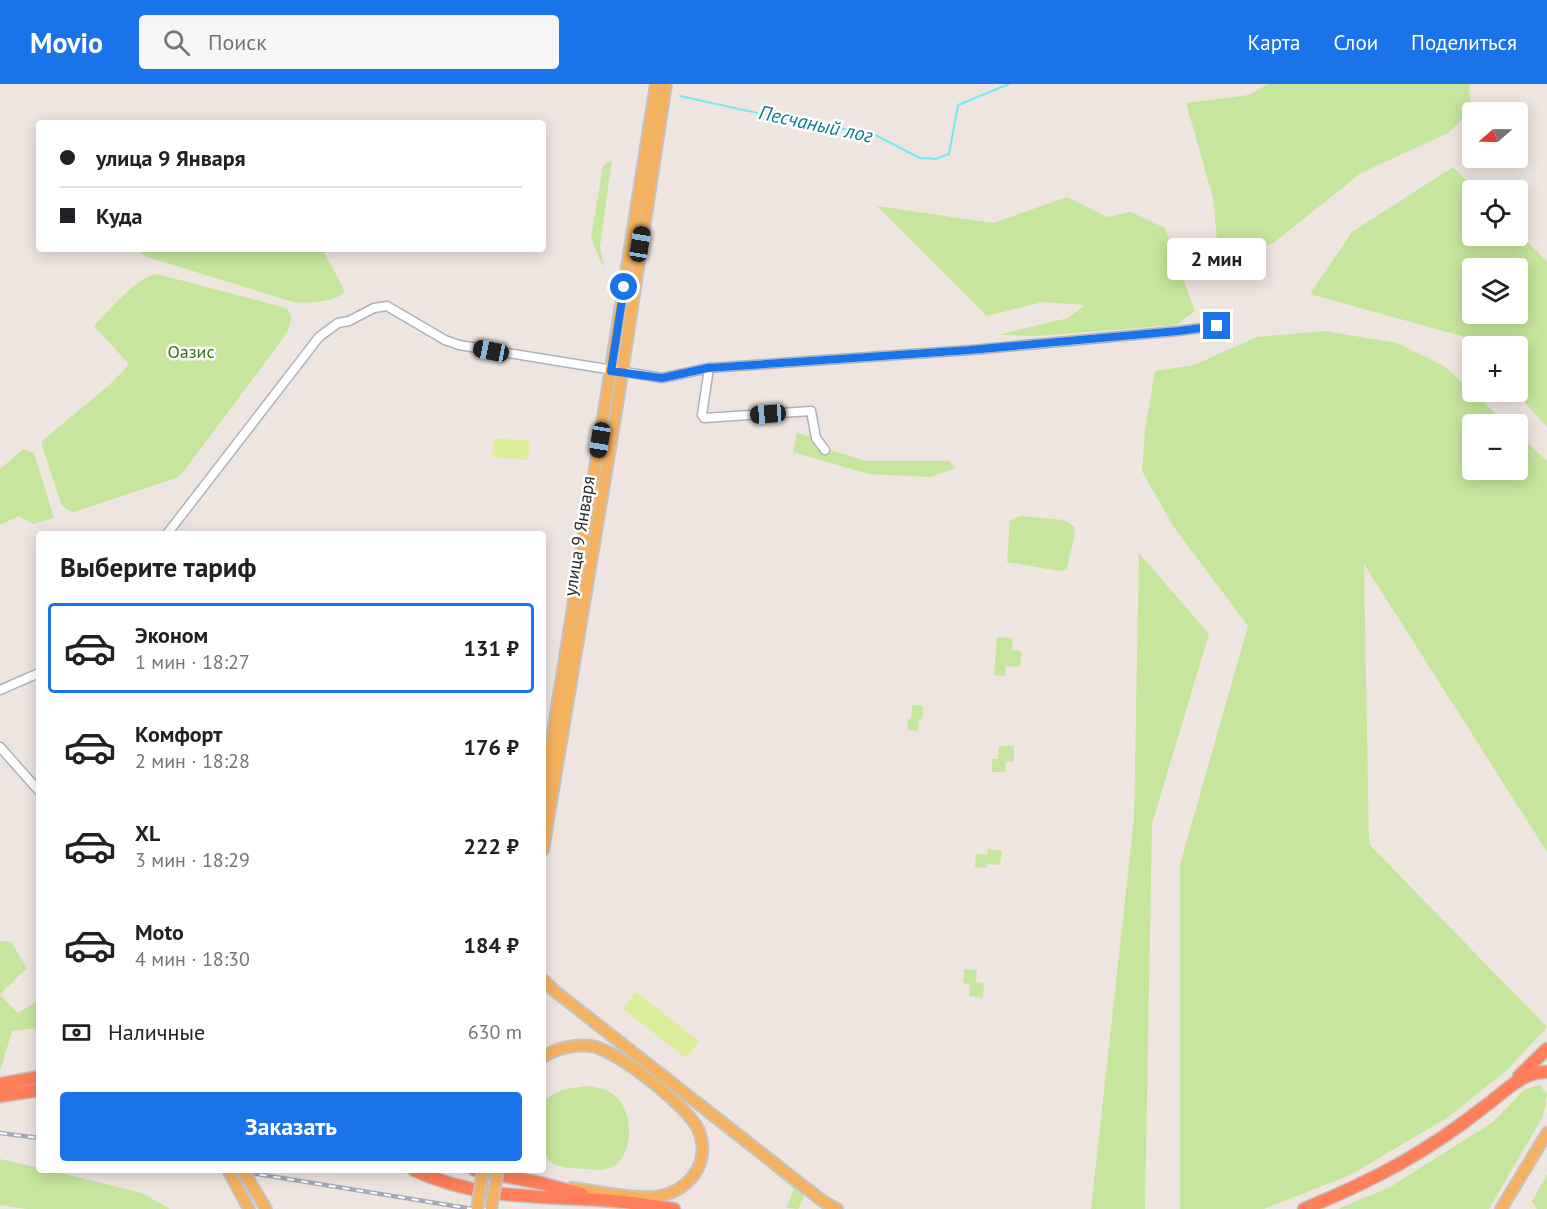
<!DOCTYPE html>
<html lang="ru">
<meta charset="utf-8">
<style>
:root{--surface:#fff;--page:#f6f6f6;--text:#202124;--muted:#757577;--line:#e0e0e0;--accent:#1a73e8}
body{margin:0;font-family:"PT Sans",sans-serif;background:var(--page);color:var(--text);height:100vh;display:flex;flex-direction:column;font-size:22px;white-space:nowrap}
*{box-sizing:border-box;margin:0}
p{font-size:20px;color:var(--muted)}
.icon{flex:none;width:33px;height:33px;fill:none;stroke:currentColor;stroke-width:2;stroke-linecap:round;stroke-linejoin:round}
.map{position:relative;flex:1;overflow:hidden}
.drawer{position:absolute;left:36px;top:447px;width:510px;height:642px;display:flex;flex-direction:column;background:var(--surface);border-radius:6px;box-shadow:0 3px 15px #0003}
.drawer>*{flex:none}
.top-card{position:absolute;left:36px;top:36px;width:510px;height:132px;border-radius:6px;box-shadow:0 3px 15px #0003;display:grid;align-content:center;height:132px;padding:0 24px;background:var(--surface)}
.needle{width:39px;rotate:250deg}
.tools{position:absolute;left:1462px;top:18px;display:grid;gap:12px}
.tools a{display:grid;place-items:center;width:66px;height:66px;border-radius:6px;background:var(--surface);box-shadow:0 3px 15px #0003;font-size:30px}
.end{position:absolute;width:27px;height:27px;margin:-14px;border:8px solid #1a73e8;background:#fff;box-shadow:0 0 0 3px #fff}
.from{border-radius:50%}
.bubble{position:absolute;height:42px;border-radius:6px;background:var(--surface);box-shadow:0 3px 15px #0003;font-size:20px;font-weight:800;line-height:42px;text-align:center}
.car{position:absolute;width:18px;height:36px;margin:-18px -9px;border-radius:8px;box-shadow:0 0 4px 2px #0007;background:linear-gradient(#222 24%,#8ab4d8 0 40%,#222 0 76%,#8ab4d8 0 86%,#222 0)}
.top-card b{display:flex;align-items:center;gap:21px;height:57px;font-size:22px}
.top-card b+b{border-top:2px solid var(--line)}
.top-card i{width:15px;height:15px;background:var(--text)}
ul{padding:0;list-style:none}
li{display:flex;align-items:center;gap:18px;height:90px;margin:0 12px 9px;padding:0 12px;border:3px solid transparent;border-radius:6px}
li div{flex:1}
li b{display:block;font-size:22px}
li em{font-style:normal;font-weight:800}
li.selected{border-color:var(--accent)}
li>.icon{width:54px;height:54px;stroke-width:1.5}
h2{padding:0 24px;font-size:27px;line-height:72px}
.pay{display:flex;align-items:center;gap:15px;height:66px;padding:0 24px;font-size:22px}
.pay p{margin-inline-start:auto}
.primary-button{display:flex;gap:12px;margin-top:auto;padding:12px 24px}
.primary-button a{flex:1;height:69px;border-radius:6px;background:var(--accent);color:#fff;font-size:24px;font-weight:800;line-height:69px;text-align:center}
header{display:flex;align-items:center;gap:36px;box-sizing:border-box;height:84px;padding:0 30px;background:var(--accent);color:#fff}
header strong{font-size:28px}
nav{display:flex;gap:33px;margin-inline-start:auto;font-size:21px}
.search{width:420px;height:54px;background:var(--page);display:flex;align-items:center;gap:15px;box-sizing:border-box;padding:0 21px;border-radius:6px;color:var(--muted);font-size:22px}
.map>svg:first-child{display:block}
</style>
<header>
<strong>Movio</strong>
<div class="search"><svg class="icon" aria-label="search" viewBox="0 0 24 24"><circle cx="10" cy="10" r="6"/><path d="M15 15l6 6"/></svg>Поиск</div>
<nav><a>Карта</a><a>Слои</a><a>Поделиться</a></nav>
</header>
<div class="map">
<svg width="1547" height="1125" viewBox="0 0 1547 1125">
<rect width="100%" height="100%" fill="#efe5e0"/>
<g fill="#c5e69c" fill-rule="evenodd">
<path d="M1268,0h201l2,27 -23,22 -87,40 -89,71 -53,16 -6,-62 -27,-95 63,-8z"/>
<path d="M612,76l-12,87 4,22 -13,-31 12,-72z"/>
<path d="M1453,83l23,23h-3v46h45v-4l29,30v165l-32,-35h3v-46h-45l-8,-9 -155,-43 42,-62zM1473,184h45v46h-45z"/>
<path d="M1067,113l40,20 24,-5 34,16 30,83 -19,14 -139,11 -40,-1 71,-17 17,-13 -42,-3 -56,14 -110,-110 116,17z"/>
<path d="M141,165h181l22,40 -1,5c-14,8 -35,10 -50,8l-146,-45 -5,-3z"/>
<path d="M157,190l129,34c11,11 1,23 -5,33l-97,130 -8,7 -102,34 -7,-2 -6,-6 -19,-59v-4l66,-55 19,-19 1,-4 -34,-37c12,-13 46,-52 63,-52z"/>
<path d="M1324,247l73,12 47,23 63,58h-34v46h45v-36l29,27v391l-183,-288 5,280 178,183 -40,43 -60,48 -97,57 -86,34h-84v-344l68,-239 -75,-100 -31,-55 3,-41 10,-59 39,-6 63,-28z"/>
<path d="M797,349l19,5 5,9 45,14h83l7,7 -25,9 -63,-3 -75,-22z"/>
<path d="M23,365l11,4 20,65 -21,6 -14,-8 -19,9v-56z"/>
<path d="M1020,432l44,4 11,7c0,15 -6,27 -8,42l-8,2 -52,-9 3,-41z"/>
<path d="M1139,469l70,81 -57,190 -7,385h-54l43,-391z"/>
<path d="M997,553l16,1 -1,12 10,1 -2,16 -14,-1 -1,10 -11,-1z"/>
<path d="M912,621l11,1 -1,13h-3l-1,12 -11,-1 1,-11h3z"/>
<path d="M999,662h15v16h-8l-1,10h-13v-13h6z"/>
<path d="M988,765l14,2 -2,14 -12,-1 -1,4 -12,-1 1,-13 11,1z"/>
<path d="M0,857l11,1 16,26 -27,26z"/>
<path d="M964,885l13,1 -1,12 8,1 -1,15 -14,-2 1,-12 -7,-1z"/>
<path d="M0,911l18,18 21,-13v28l-27,3 -12,40z"/>
<path d="M1540,1001l7,10 -4,21 -54,93h-151l52,-22 103,-65 32,-33z"/>
<path d="M585,1002c10,1 22,2 30,10 18,15 19,51 2,68 -7,7 -21,6 -31,5 -10,-1 -22,0 -32,-5 -20,-10 -10,-47 -8,-65l15,-9z"/>
<path d="M0,1075l39,9v2h9l94,23 28,16h-143l-27,-4z"/>
<path d="M773,1086l30,24 1,3 -6,12 -12,-1 8,-19 -22,-18z"/>
<path d="M1547,1090v35h-10l-5,-8z"/>
</g>
<g fill="#dbed98">
<path d="M494,354l36,3 -2,19 -36,-3z"/>
<path d="M636,908l63,49 -13,17 -63,-49z"/>
</g>
<g fill="none" stroke-linecap="round" stroke-linejoin="round">
<path stroke="#72ebf2" stroke-width="2" d="M680,12l95,21 98,17 47,24 16,1 13,-5 9,-49 51,-21"/>
<g stroke="#adb2ba" stroke-width="11">
<g id="minor">
<path d="M709,284l-7,47 2,3 107,-7 5,27 9,12"/>
<path d="M167,450l152,-197 19,-14 11,-2 25,-13 13,-2 58,34 14,5 203,33 47,-10 262,-18 207,-19 39,-5"/>
<path d="M0,606l39,-17"/>
<path d="M0,663l39,44"/>
</g>
</g>
<g stroke="#c4c4c4" stroke-width="14">
<g id="major">
<path d="M543,712l113,-712"/>
<path d="M543,766l74,-444 49,-322"/>
<path d="M543,896l13,12 223,175 45,35 13,7"/>
<path d="M543,973c14,-9 32,-13 48,-11 26,4 96,60 107,83 15,34 -10,64 -44,68 -23,2 -58,-6 -82,-9"/>
<path d="M228,1086l21,39"/>
<path d="M250,1098l16,27"/>
<path d="M1501,1125l46,-76"/>
</g>
</g>
<g stroke="#c4c4c4" stroke-width="15">
<g id="highway">
<path d="M1519,992l28,-27"/>
<path d="M0,1000l39,-7"/>
<path d="M0,1012l39,-6"/>
<path d="M414,1086c63,29 119,26 186,30 25,1 50,6 74,9"/>
<path d="M475,1086l65,13 42,11"/>
<path d="M1304,1125c68,-28 122,-56 180,-102 18,-13 40,-37 63,-35"/>
</g>
</g>
<use href="#minor" stroke="#fff" stroke-width="8"/>
<use href="#major" stroke="#f4b260" stroke-width="10"/>
<use href="#highway" stroke="#ff7f5b" stroke-width="12"/>
<g stroke="#a2aab8" stroke-width="4.5">
<g id="rail">
<path d="M0,1049l39,5"/>
<path d="M232,1086l241,39"/>
</g>
</g>
<use href="#rail" stroke="#fff" stroke-width="2" stroke-dasharray="7" stroke-linecap="butt"/>
<g stroke="#c4c4c4" stroke-width="14" stroke-linecap="butt">
<g id="major-bridge">
<path d="M242,1086l8,12"/>
<path d="M477,1125l6,-39"/>
<path d="M491,1125l7,-39"/>
</g>
</g>
<use href="#major-bridge" stroke="#f4b260" stroke-width="10"/>
</g>
<g fill="none" stroke-linecap="round" stroke-linejoin="round">
<path stroke="#1a73e8" stroke-width="8" d="M624,203l-13,84 51,7 46,-10 262,-18 208,-19 39,-5"/>
</g>
<g text-anchor="middle" dominant-baseline="central" stroke-width="5" stroke-linejoin="round" paint-order="stroke">
<g font-size="18" fill="#3d6e1a" stroke="#fff">
<text x="191" y="267">Оазис</text>
</g>
<g font-size="18" fill="#2d2d2d" stroke="#fff">
<text transform="translate(579 452) rotate(-81)">улица 9 Января</text>
</g>
<g font-size="20" font-style="italic" fill="#0c7d8e" stroke="#fff">
<text transform="translate(816 40) rotate(12)">Песчаный лог</text>
</g>
</g>
</svg>
<div class="tools">
<a><svg class="needle" viewBox="-14 -14 28 28"><path d="M0-13l5 13h-10z" fill="#e53935"/><path d="M0 13l5-13h-10z" fill="#757577"/></svg></a>
<a><svg class="icon" aria-label="locate" viewBox="0 0 24 24"><circle cx="12" cy="12" r="6"/><path d="M12 2v4M12 18v4M2 12h4M18 12h4"/></svg></a>
<a><svg class="icon" aria-label="layers" viewBox="0 0 24 24"><path d="M12 4l9 5-9 5-9-5zM3 14l9 5 9-5"/></svg></a>
<a>+</a>
<a>−</a>
</div>
<i class="end from" style="left:624px;top:203px"></i>
<i class="end" style="left:1217px;top:242px"></i>
<div class="bubble" style="left:1167px;top:154px;width:99px">2 мин</div>
<i class="car" style="left:640px;top:160px;rotate:9deg"></i>
<i class="car" style="left:491px;top:267px;rotate:281deg"></i>
<i class="car" style="left:768px;top:330px;rotate:266deg"></i>
<i class="car" style="left:600px;top:356px;rotate:189deg"></i>
<div class="top-card">
<b><i class="from"></i>улица 9 Января</b>
<b><i></i>Куда</b>
</div>
<section class="drawer">
<h2>Выберите тариф</h2>
<ul>
<li class="selected"><svg class="icon" aria-label="car" viewBox="0 0 24 24"><path d="M5 17H2v-5l4-1 3-4h7l3 4 3 1v5h-3M9 17h6M6 11h13"/><circle cx="7" cy="17" r="2"/><circle cx="17" cy="17" r="2"/></svg><div><b>Эконом</b><p>1 мин · 18:27</p></div><em>131 ₽</em></li>
<li><svg class="icon" aria-label="car" viewBox="0 0 24 24"><path d="M5 17H2v-5l4-1 3-4h7l3 4 3 1v5h-3M9 17h6M6 11h13"/><circle cx="7" cy="17" r="2"/><circle cx="17" cy="17" r="2"/></svg><div><b>Комфорт</b><p>2 мин · 18:28</p></div><em>176 ₽</em></li>
<li><svg class="icon" aria-label="car" viewBox="0 0 24 24"><path d="M5 17H2v-5l4-1 3-4h7l3 4 3 1v5h-3M9 17h6M6 11h13"/><circle cx="7" cy="17" r="2"/><circle cx="17" cy="17" r="2"/></svg><div><b>XL</b><p>3 мин · 18:29</p></div><em>222 ₽</em></li>
<li><svg class="icon" aria-label="car" viewBox="0 0 24 24"><path d="M5 17H2v-5l4-1 3-4h7l3 4 3 1v5h-3M9 17h6M6 11h13"/><circle cx="7" cy="17" r="2"/><circle cx="17" cy="17" r="2"/></svg><div><b>Moto</b><p>4 мин · 18:30</p></div><em>184 ₽</em></li>
</ul>
<div class="pay"><svg class="icon" aria-label="cash" viewBox="0 0 24 24"><path d="M3 7h18v10H3z"/><circle cx="12" cy="12" r="2"/></svg>Наличные<p>630 m</p></div>
<div class="primary-button"><a>Заказать</a></div>
</section>
</div>
